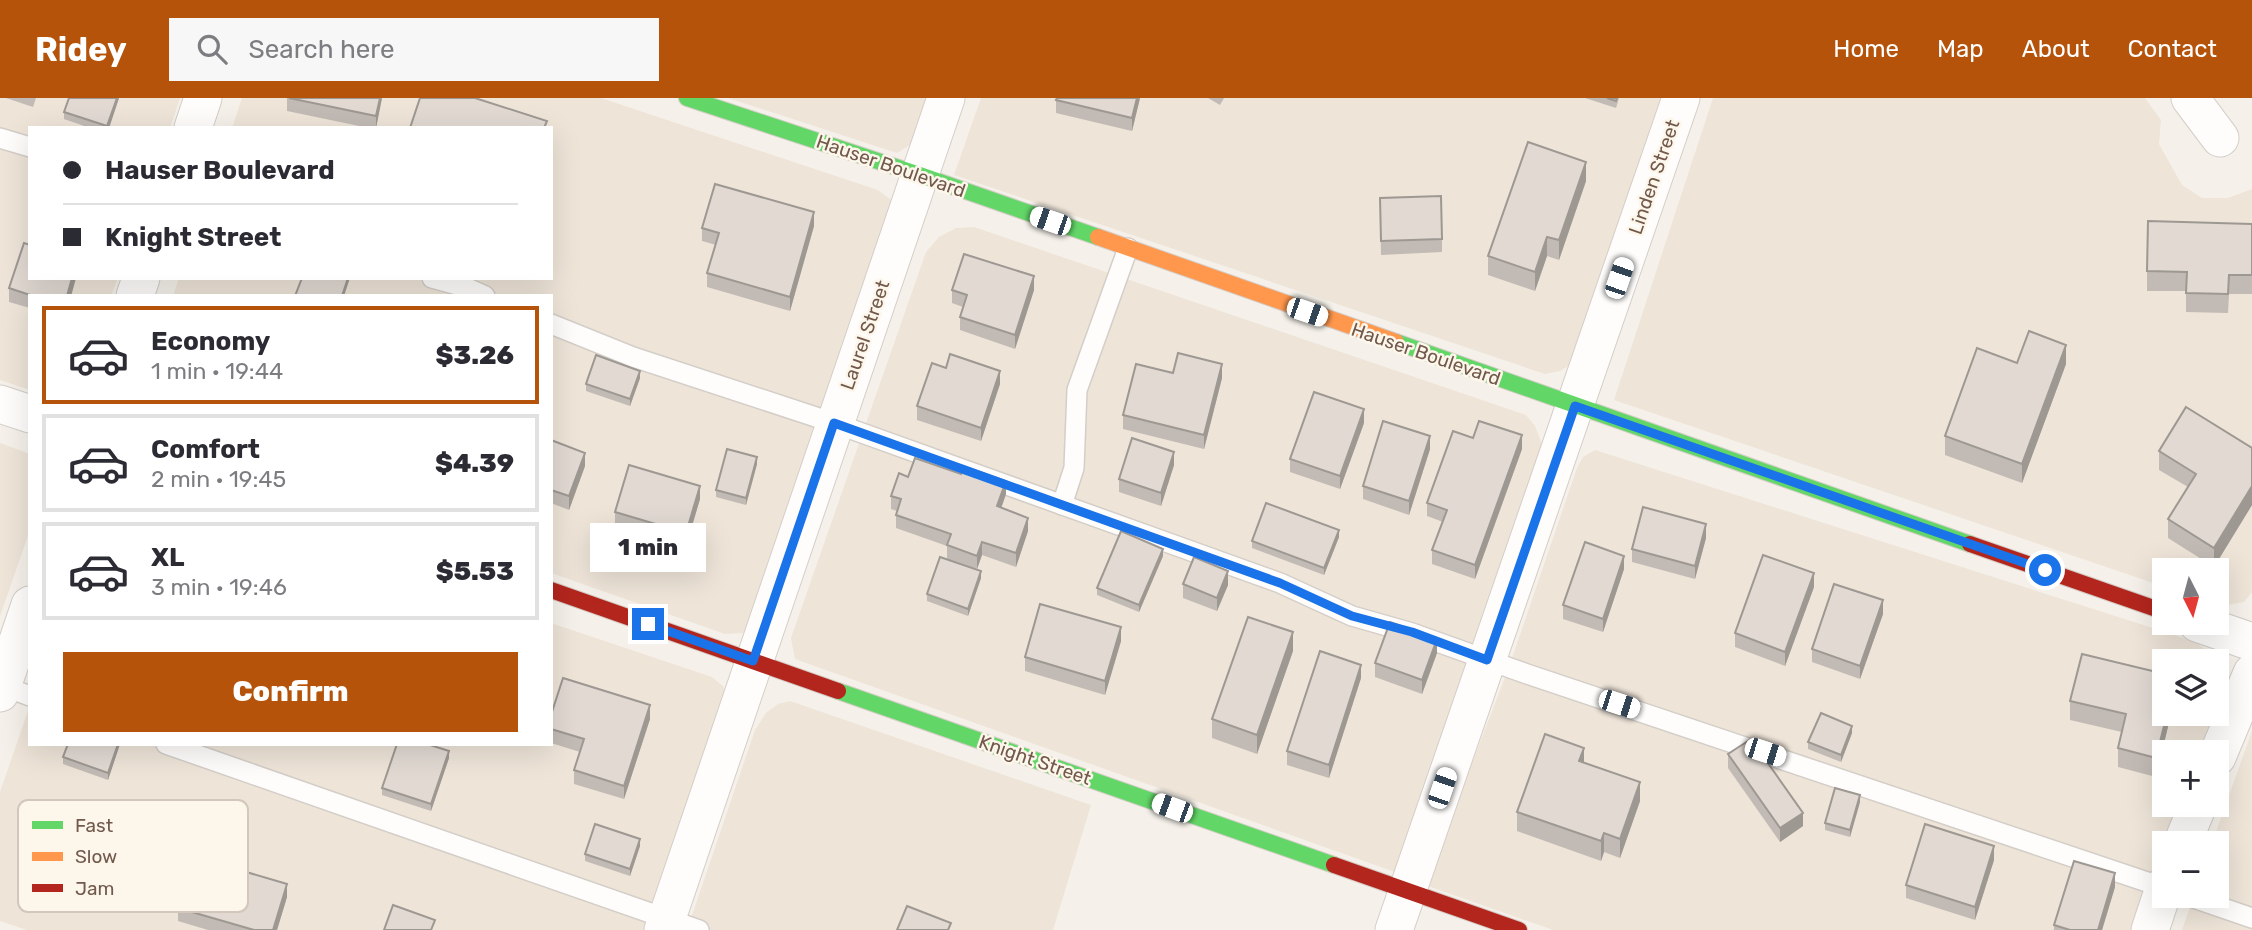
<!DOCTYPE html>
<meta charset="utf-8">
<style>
:root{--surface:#fff;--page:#f7f7f7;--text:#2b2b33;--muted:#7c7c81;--line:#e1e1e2;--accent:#b45309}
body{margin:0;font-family:Rubik,sans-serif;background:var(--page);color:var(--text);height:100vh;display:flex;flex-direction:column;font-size:26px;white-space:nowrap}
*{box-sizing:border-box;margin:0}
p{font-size:23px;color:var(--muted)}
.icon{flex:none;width:38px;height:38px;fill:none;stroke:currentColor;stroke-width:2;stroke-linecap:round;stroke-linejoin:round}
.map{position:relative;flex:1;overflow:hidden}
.panel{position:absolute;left:28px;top:196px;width:525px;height:452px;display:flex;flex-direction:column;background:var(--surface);border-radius:0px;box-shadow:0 7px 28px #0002}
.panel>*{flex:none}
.guide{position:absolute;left:28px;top:28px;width:525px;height:154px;border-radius:0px;box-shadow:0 7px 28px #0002;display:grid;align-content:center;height:154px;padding:0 35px;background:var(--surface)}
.needle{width:46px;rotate:174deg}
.controls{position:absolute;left:2152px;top:460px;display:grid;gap:14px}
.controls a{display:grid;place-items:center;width:77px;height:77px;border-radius:0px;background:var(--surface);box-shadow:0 7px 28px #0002;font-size:35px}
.end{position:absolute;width:32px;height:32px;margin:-16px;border:9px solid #1a73e8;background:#fff;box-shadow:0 0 0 4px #fff}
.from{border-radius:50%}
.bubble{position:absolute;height:49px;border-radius:0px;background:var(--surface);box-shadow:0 7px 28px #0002;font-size:23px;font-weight:800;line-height:49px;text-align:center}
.car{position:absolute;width:21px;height:42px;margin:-21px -10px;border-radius:9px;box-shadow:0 0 5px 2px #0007;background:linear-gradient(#fff 24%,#345 0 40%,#fff 0 76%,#345 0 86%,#fff 0)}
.guide b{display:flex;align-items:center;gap:24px;height:66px;font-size:26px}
.guide b+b{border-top:2px solid var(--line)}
.guide i{width:18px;height:18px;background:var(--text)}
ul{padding:12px 0 0;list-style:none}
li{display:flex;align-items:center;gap:21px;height:98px;margin:0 14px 10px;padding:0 21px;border:4px solid var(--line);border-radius:0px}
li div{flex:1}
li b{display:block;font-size:26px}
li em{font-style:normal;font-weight:800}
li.active{border-color:var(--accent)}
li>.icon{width:63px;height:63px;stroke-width:1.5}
.primary-button{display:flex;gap:14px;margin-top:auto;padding:14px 35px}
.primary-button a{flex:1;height:80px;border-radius:0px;background:var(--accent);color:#fff;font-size:28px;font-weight:800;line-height:80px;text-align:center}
header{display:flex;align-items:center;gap:42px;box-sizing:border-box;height:98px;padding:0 35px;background:var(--accent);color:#fff}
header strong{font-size:33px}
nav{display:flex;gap:38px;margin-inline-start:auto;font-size:24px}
.search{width:490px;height:63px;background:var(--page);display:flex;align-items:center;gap:18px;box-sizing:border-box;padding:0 24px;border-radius:0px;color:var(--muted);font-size:26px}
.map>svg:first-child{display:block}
</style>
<header>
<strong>Ridey</strong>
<div class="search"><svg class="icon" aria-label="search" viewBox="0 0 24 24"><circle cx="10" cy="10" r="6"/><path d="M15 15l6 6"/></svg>Search here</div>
<nav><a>Home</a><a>Map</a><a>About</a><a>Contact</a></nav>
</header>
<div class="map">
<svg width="2252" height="832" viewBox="0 0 2252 832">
<rect width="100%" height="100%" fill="#f5f1ea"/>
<g fill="#eee4d8">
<path d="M0,0h180l-10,30h-140v150h88l-7,18h-81v94l-30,-10z"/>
<path d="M242,0h359l277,92 16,12 -139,424 -12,7 -18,1 -174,-61v-277h-378l6,-18h372v-150h-319z"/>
<path d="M728,0h204l-11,32 -11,15 -13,8z"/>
<path d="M981,0h689l-94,263 -16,10 -15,3 -591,-199z"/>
<path d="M1713,0h432l16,22 -2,24 23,41 20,13h26l24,-9v403l-8,10 -21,4 -6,-2v-34h-52v17l-551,-187z"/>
<path d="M974,129l552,188 9,11 7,18 -1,18 -146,410 -600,-213 -4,-21 135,-386 13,-15 17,-9z"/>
<path d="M0,345l30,11v76l-30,86z"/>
<path d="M1595,352l580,185 23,9 21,15 6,21 -8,25v-43h-52v52h49l-12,38h-37v53h20l-20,39v23l-21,63h-591l-128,-45 84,-218 68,-199 6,-11z"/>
<path d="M551,525l161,54 11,9 4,14 -80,230h-620l-27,-9v-129l30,-87v39h521z"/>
<path d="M790,603l301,104 -38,125h-366l68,-200 11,-17 12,-9z"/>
<path d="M2252,633v199h-70l12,-34h23v-52l-5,-1z"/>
</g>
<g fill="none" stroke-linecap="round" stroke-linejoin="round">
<g stroke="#d4cec8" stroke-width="22">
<g id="lane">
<path d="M0,40l30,9"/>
<path d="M432,180l33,9 20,9"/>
<path d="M551,226l82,33 201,66 357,128 89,32 72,33 60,17 115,41 638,214"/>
<path d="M1062,407l12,-37 3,-78 51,-142"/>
<path d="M0,587l30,11"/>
<path d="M166,646l533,186"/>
<path d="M2188,798l64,22"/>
</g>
</g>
<g stroke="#d4cec8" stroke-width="39">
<g id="street">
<path d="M2190,0l30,40"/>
<path d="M193,30l10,-30"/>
<path d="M135,198l6,-18"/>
<path d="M0,306l30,10"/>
<path d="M2197,525l55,19"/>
<path d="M0,595l30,-88"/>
<path d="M2217,659l35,-84"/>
<path d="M2182,746l16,-39"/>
<path d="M663,832l283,-832"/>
<path d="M1394,832l287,-832"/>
<path d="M2150,832l15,-45"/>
</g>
</g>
<g stroke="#d4cdc6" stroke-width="18">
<g id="fast">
<path d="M687,0l233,77 178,62"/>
<path d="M1396,244l574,202"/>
<path d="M838,593l496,174"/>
</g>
</g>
<g stroke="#d4cdc6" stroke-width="18">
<path id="slow" d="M1098,139l298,105"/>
</g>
<g stroke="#d4cdc6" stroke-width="18">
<g id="jam">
<path d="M1970,446l195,68"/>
<path d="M551,492l287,101"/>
<path d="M1334,767l185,65"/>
</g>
</g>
<use href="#lane" stroke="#fefdfc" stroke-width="19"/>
<use href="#street" stroke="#fefdfc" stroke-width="37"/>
<use href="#fast" stroke="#63d668" stroke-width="16"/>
<use href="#slow" stroke="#ff974d" stroke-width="16"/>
<use href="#jam" stroke="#b3261e" stroke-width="16"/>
</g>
<g fill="#c2bbb5">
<path d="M6,0h30l-3,9z"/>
<path d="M69,0h50l-10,30h-19l-26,-9v-7z"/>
<path d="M287,0h95l-6,30h-7l-82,-17z"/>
<path d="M1140,0l-8,33 -76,-18v-13z"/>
<path d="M1208,0h16l-4,7z"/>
<path d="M1585,0h34l-3,10z"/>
<path d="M1586,83l-27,79 -12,-4 -12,35 -47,-16v-19z"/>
<path d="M1380,100l62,41v13l-61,3z"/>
<path d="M2252,126v70h-23l-1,19 -42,-1v-21h-39v-20z"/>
<path d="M814,128l-24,85 -83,-24v-14l9,-28 -14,-4v-13z"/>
<path d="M76,180l-5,18h-41v12l-21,-6v-14z"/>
<path d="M952,192h82l-19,59 -55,-19v-13l3,-10 -11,-4z"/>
<path d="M2017,265l49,1 -44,119 -77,-28v-19z"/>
<path d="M946,270l54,16 -19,57 -64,-21v-14z"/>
<path d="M1173,275l49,5 -18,71 -81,-20v-14z"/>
<path d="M640,280l-10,28 -44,-15v-7z"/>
<path d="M1364,325l-24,66 -50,-17v-13z"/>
<path d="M551,342l34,26 -16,44 -18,-7z"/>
<path d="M2252,350v57l-38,62 -46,-29v-19l20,-32 -29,-17v-19z"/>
<path d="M1430,351l-21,66 -46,-16v-13z"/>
<path d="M1522,351l-47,130 -43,-15v-14l11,-28 -16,-6v-13z"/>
<path d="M757,366l-11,41 -30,-8v-7z"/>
<path d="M1174,367l-13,41 -42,-14v-13z"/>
<path d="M961,376l45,20 -5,14 27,23 -12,36 -34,-12 -5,14 -30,-10v-13l-51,-18v-13l1,-4 -6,-2v-13l17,-19z"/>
<path d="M700,401l-14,47 -71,-21v-13z"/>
<path d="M1339,439l-15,38 -72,-27v-7z"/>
<path d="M1706,440l-11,41 -63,-17v-13z"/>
<path d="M1163,458l-24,56 -42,-17v-7z"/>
<path d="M1624,471l-21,63 -40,-13v-14z"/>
<path d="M981,480l-13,38 -41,-15v-7z"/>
<path d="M1183,486l45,1 -11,26 -34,-13z"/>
<path d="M1814,489l-29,79 -50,-19v-14z"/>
<path d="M1883,516l-23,65 -48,-17v-13z"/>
<path d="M1121,543l-16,54 -80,-24v-14z"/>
<path d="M1293,553l-36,103 -45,-16v-19z"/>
<path d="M1437,555l-15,41 -47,-17v-14z"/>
<path d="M1361,580l-32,100 -42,-13v-14z"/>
<path d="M2070,603l101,13 -15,63 -38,-10v-19l4,-16 -52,-12z"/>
<path d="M551,617l99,4 -26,80 -50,-15v-14l6,-18 -29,-9z"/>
<path d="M1852,635l-11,29 -33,-13v-7z"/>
<path d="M120,646l-12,36 -45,-16v-7z"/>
<path d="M1728,656l75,72 -23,16 -52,-74z"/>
<path d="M449,660l-18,53 -49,-16v-7z"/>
<path d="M1584,665l56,38 -20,57 -16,-6 -3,9 -84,-30v-19z"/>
<path d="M1860,704l-10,35 -25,-7v-7z"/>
<path d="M116,740l-19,54 -58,-21v-13z"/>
<path d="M640,748l-10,30 -45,-15v-7z"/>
<path d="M1994,762l-19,60 -69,-22v-13z"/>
<path d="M2115,789l-13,43h-48v-5z"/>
<path d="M287,799l-10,33h-69l-30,-9v-13z"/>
</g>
<g fill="#9e9893">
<path d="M117,0h2l-10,30h-2z"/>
<path d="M380,0h2l-6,30v-12z"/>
<path d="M1137,0h3l-8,33v-13z"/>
<path d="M1586,64v19l-27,79v-20z"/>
<path d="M814,114v14l-24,85v-14z"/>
<path d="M1547,139v19l-12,35v-19z"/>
<path d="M1034,178v14l-19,59v-14z"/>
<path d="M72,180h4l-5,18h-4z"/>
<path d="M348,180h2l-6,18h-2z"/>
<path d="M2066,247v19l-44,119v-19z"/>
<path d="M1222,266v14l-18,71v-14z"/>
<path d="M640,273v7l-10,28v-7z"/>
<path d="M1000,273v13l-19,57v-13z"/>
<path d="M1364,311v14l-24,66v-13z"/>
<path d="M1522,337v14l-47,130v-14z"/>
<path d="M1430,338v13l-21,66v-14z"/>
<path d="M1174,354v13l-13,41v-13z"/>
<path d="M585,355v13l-16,44v-14z"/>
<path d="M757,359v7l-11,41v-7z"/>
<path d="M1006,383v13l-9,26v-14z"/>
<path d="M700,388v13l-14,47v-13z"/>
<path d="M2252,388v19l-38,62v-19z"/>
<path d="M1028,420v13l-12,36v-14z"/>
<path d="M1706,426v14l-11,41v-13z"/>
<path d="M1339,432v7l-15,38v-7z"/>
<path d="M982,444v13l-5,14v-13z"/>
<path d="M1163,451v7l-24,56v-7z"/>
<path d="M1624,458v13l-21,63v-13z"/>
<path d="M981,473v7l-13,38v-7z"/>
<path d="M1228,473v14l-11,26v-13z"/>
<path d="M1814,475v14l-29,79v-14z"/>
<path d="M1883,502v14l-23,65v-13z"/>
<path d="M1121,529v14l-16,54v-14z"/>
<path d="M1293,534v19l-36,103v-19z"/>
<path d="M1437,541v14l-15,41v-14z"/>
<path d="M1361,567v13l-32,100v-13z"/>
<path d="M650,607v14l-26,80v-13z"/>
<path d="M2167,616h4l-15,63v-19z"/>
<path d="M1852,628v7l-11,29v-7z"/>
<path d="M118,646h2l-12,36v-7z"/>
<path d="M1584,650v19l-5,-6z"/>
<path d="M449,653v7l-18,53v-7z"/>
<path d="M1640,684v19l-20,57v-19z"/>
<path d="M1860,697v7l-10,35v-7z"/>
<path d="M1803,715v13l-23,16v-14z"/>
<path d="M116,726v14l-19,54v-14z"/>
<path d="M1604,735v19l-3,9v-20z"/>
<path d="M640,741v7l-10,30v-7z"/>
<path d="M1994,748v14l-19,60v-13z"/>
<path d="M2115,775v14l-13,43h-4z"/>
<path d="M287,786v13l-10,33h-4z"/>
</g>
<g fill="#e1d9d2" stroke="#9e9893" stroke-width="2">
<path d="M69,0h48l-10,28 -43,-14z"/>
<path d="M289,0h91l-4,18z"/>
<path d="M420,0h55l72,23 -3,7h-134z"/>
<path d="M1057,0h80l-5,20 -76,-18z"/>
<path d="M1607,0h10l-1,3z"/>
<path d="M1528,44l58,20 -27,78 -12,-3 -12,35 -47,-16z"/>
<path d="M715,86l99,28 -24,85 -83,-24 12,-40 -17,-5z"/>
<path d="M1441,98l1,43 -61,2 -1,-43z"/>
<path d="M2148,123l104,3v51h-23l-1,19 -42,-1 1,-21 -40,-1z"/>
<path d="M24,145l6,2v33h42l-5,18h-34l-24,-8z"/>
<path d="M964,156l70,22 -19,59 -55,-18 7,-22 -15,-5z"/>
<path d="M302,180h46l-6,18h-47z"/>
<path d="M2029,233l37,14 -44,119 -77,-28 32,-88 40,15z"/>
<path d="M1178,255l44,11 -18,71 -81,-20 13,-51 37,9z"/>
<path d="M950,256l50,17 -19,57 -64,-22 15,-43 14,5z"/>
<path d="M596,257l44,16 -10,28 -44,-15z"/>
<path d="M1314,294l50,17 -24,67 -50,-17z"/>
<path d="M2186,309l66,41v38l-38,62 -46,-29 28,-45 -37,-23z"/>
<path d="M1383,323l47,15 -21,65 -46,-15z"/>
<path d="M1479,323l43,14 -47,130 -43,-15 15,-40 -20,-7 26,-72 20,7z"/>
<path d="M1132,340l42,14 -13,41 -42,-14z"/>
<path d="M551,342l34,13 -16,43 -18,-6z"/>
<path d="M727,351l30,8 -11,41 -30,-8z"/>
<path d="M915,360l46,16 2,-8 43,15 -9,25 31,12 -12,35 -34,-11 -5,14 -30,-11 4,-11 -55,-19 5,-16 -10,-3 8,-23 9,4z"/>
<path d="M629,367l71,21 -14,47 -71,-21z"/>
<path d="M1266,405l73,27 -15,38 -72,-27z"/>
<path d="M1643,409l63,17 -11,42 -63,-17z"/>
<path d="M1121,433l42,18 -24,56 -42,-17z"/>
<path d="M1585,444l39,14 -21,63 -40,-14z"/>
<path d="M1763,457l51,18 -29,79 -50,-19z"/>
<path d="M940,459l41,14 -13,38 -41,-15z"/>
<path d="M1194,459l34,14 -11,27 -34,-14z"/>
<path d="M1834,486l49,16 -23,66 -48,-17z"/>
<path d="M1040,506l81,23 -16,54 -80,-24z"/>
<path d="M1248,519l45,15 -36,103 -45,-16z"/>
<path d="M1390,524l47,17 -15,41 -47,-17z"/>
<path d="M1320,553l41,14 -32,100 -42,-14z"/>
<path d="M2082,556l83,20v40h2l-11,44 -38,-10 8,-34 -56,-13z"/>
<path d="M563,580l87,27 -26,81 -50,-16 10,-31 -33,-10v-14z"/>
<path d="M1821,615l31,13 -11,29 -33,-13z"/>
<path d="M1545,636l39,14 -5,13 61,21 -20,57 -16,-6 -3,8 -84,-29z"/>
<path d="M1751,641l52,74 -23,15 -52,-74z"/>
<path d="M68,646h50l-10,29 -45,-16z"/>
<path d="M397,646h30l22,7 -18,53 -49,-16z"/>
<path d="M1835,690l25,7 -10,35 -25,-7z"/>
<path d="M595,726l45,15 -10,30 -45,-15z"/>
<path d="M1925,726l69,22 -19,61 -69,-22z"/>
<path d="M192,758l95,28 -14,46h-19l-76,-22z"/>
<path d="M2074,763l41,12 -17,57h-28l-16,-5z"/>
<path d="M393,807l42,15 -4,10h-47z"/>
<path d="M907,808l44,17 -3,7h-51z"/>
</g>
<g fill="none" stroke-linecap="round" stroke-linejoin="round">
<path stroke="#1a73e8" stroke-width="9" d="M648,526l105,37 81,-238 446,160 72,33 60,16 75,28 88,-254 470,164"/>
</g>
<g text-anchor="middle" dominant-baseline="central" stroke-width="5" stroke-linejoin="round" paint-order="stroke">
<g font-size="19" fill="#71594c" stroke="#fdf6eb">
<text transform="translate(891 68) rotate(19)">Hauser Boulevard</text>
<text transform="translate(1654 79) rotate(-71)">Linden Street</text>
<text transform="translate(865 237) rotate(-71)">Laurel Street</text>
<text transform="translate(1426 256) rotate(19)">Hauser Boulevard</text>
<text transform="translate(1035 662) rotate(19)">Knight Street</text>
</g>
</g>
<rect x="18" y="702" width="230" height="112" rx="10" fill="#fdf6eb" stroke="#d3c7bb" stroke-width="2"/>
<rect x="32" y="723" width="31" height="8" fill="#63d668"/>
<rect x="32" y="754" width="31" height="9" fill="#ff974d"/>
<rect x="32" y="786" width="31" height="8" fill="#b3261e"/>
<g font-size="19" fill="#71594c">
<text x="75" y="734">Fast</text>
<text x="75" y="765">Slow</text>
<text x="75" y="797">Jam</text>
</g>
</svg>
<div class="controls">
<a><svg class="needle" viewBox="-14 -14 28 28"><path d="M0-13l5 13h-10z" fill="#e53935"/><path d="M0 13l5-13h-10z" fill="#7c7c81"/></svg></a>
<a><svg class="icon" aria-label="layers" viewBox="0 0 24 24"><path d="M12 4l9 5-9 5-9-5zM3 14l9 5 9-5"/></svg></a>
<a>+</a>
<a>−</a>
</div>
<i class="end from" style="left:2045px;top:472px"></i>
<i class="end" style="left:648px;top:526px"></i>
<div class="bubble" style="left:590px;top:425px;width:116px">1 min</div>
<i class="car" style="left:1050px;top:123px;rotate:289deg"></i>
<i class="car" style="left:1619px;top:180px;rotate:19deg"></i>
<i class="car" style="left:1307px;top:214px;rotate:109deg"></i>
<i class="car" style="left:1619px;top:606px;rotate:108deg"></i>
<i class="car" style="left:1765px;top:654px;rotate:108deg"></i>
<i class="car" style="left:1442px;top:690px;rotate:19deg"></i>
<i class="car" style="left:1172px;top:710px;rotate:290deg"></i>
<div class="guide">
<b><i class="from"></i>Hauser Boulevard</b>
<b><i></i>Knight Street</b>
</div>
<section class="panel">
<ul>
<li class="active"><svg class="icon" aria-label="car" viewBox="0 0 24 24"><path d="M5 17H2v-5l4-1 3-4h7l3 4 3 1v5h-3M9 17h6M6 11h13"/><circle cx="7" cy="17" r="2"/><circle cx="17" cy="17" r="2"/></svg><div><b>Economy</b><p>1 min · 19:44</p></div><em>$3.26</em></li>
<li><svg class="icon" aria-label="car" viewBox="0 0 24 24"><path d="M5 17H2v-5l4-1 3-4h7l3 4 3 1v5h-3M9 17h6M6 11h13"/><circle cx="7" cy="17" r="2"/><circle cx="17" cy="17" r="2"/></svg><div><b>Comfort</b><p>2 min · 19:45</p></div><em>$4.39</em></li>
<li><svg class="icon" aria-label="car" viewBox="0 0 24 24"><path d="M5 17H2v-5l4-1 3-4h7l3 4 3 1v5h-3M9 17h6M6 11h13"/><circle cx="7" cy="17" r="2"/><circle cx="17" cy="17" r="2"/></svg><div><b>XL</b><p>3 min · 19:46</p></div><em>$5.53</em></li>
</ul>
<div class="primary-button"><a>Confirm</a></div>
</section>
</div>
